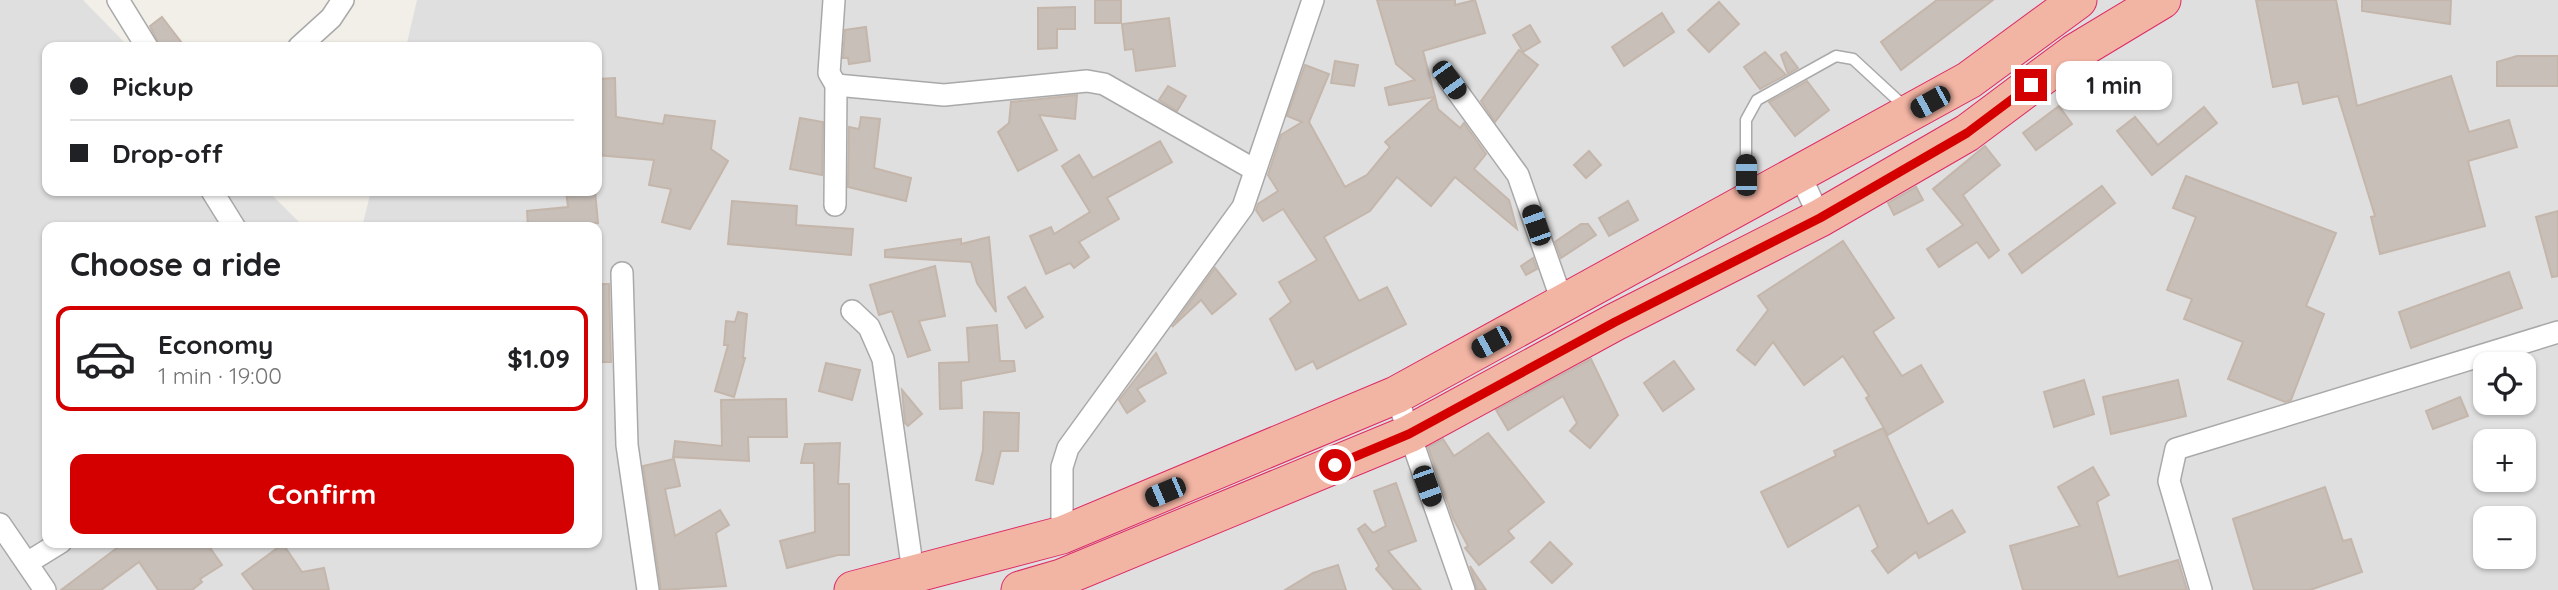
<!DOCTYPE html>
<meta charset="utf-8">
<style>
:root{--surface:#fff;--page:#f2f2f2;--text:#202124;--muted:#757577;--line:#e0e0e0;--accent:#d40000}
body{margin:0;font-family:Quicksand,sans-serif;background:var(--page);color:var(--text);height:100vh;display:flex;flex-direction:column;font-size:26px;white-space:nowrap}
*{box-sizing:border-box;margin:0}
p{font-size:23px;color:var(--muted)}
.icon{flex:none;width:38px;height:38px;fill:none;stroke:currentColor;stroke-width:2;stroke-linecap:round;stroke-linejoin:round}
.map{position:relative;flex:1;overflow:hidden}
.sheet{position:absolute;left:42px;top:222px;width:560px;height:326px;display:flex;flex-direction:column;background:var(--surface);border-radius:14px;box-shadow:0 2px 5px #0004}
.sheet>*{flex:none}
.hud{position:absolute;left:42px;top:42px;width:560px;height:154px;border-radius:14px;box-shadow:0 2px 5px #0004;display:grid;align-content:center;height:154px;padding:0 28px;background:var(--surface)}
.controls{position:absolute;left:2473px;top:352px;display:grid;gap:14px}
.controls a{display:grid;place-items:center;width:63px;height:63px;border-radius:14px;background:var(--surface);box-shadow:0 2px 5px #0004;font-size:35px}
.end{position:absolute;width:32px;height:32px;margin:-16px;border:9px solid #d40000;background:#fff;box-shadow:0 0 0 4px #fff}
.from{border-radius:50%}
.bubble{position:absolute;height:49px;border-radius:14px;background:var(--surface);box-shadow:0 2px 5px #0004;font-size:23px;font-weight:700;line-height:49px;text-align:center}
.car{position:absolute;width:21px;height:42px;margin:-21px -10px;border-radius:9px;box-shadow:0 0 5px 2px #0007;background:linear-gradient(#222 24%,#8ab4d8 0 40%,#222 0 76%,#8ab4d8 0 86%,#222 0)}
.hud b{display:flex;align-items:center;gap:24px;height:66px;font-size:26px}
.hud b+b{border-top:2px solid var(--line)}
.hud i{width:18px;height:18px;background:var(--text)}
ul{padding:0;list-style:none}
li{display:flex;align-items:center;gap:21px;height:105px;margin:0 14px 10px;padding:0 14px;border:4px solid transparent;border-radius:14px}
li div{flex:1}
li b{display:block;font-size:26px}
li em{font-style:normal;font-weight:700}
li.active{border-color:var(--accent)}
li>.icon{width:63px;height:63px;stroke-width:1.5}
h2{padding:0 28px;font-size:32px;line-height:84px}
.button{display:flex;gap:14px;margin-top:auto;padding:14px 28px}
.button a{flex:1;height:80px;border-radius:14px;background:var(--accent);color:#fff;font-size:28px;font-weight:700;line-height:80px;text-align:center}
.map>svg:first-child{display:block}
</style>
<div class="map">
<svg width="2558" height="590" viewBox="0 0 2558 590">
<rect width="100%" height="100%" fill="#f2efe9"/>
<path fill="#e0dfdf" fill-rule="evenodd" d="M0,0h83l46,47h-82v144h221l36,36 -257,1v314h550v-314l-235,-1 9,-36h226v-144h-191l11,-47h2141v590h-2558zM2485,364h39v38h-39zM2485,441h39v39h-39zM2485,518h39v38h-39z"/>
<g fill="#c7bfb8" stroke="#c4b6ab" stroke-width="2">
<rect x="1095" y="0" width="26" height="23"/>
<path d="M1377,0h78v5l20,-5 10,33 -62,18 12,46 -46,8 -4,-17 30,-8 -19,-16z"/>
<path d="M1937,0h56l-92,70 -20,-28z"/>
<path d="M2256,0h80l21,106 94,-30 18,56 40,-12 8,27 -49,14 17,65 -105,28 -9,-37 4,-1 -37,-120 -35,8 -5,-22 -25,5z"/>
<path d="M2362,0h89l-1,24 -88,-13z"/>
<path d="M1719,2l20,22 -30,28 -21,-22z"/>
<path d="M1075,7v22h-18v19l-19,1v-41z"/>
<path d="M1662,13l12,19 -50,34 -12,-19z"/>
<path d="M162,17l23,30h-25l-10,-21z"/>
<path d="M1169,18l6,48 -39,5 -3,-22 -8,1 -3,-26z"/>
<path d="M1530,25l10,17 -17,10 -10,-17z"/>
<path d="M866,27l4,34 -21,3 -1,-6h-5l2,-28z"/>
<path d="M1519,50l19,15 -43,57 -14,-21z"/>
<path d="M1765,52l21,23 -26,14 -16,-22z"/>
<path d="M1786,52l12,16 -10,6 -7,-19z"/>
<path d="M2517,56h41v30h-61v-24z"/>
<path d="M1335,61l23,4 -4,21 -23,-3z"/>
<path d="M1305,65l24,9 -20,48 36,65 22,-12 23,-28 -5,-5 50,-45 3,12 22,19 4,-5 22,31 -12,15 35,31 8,29 -62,-52 -24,29 -34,-29 -27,34 -46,26 35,64 28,-14 19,37 -89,45 -4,-8 -17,9 -26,-51 21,-17 -12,-20 38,-22 -34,-51 -20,12 -7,-11 2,-6 20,-13 -10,-16 13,-40 21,-13 -15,-6z"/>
<path d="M615,78l1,39 47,7 2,-9 50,6 -4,28 17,12 -38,68 -28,-7 9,-33 -22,-4 5,-25 -57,-5v-76z"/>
<path d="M1807,81l22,29 -34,26 -26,-34z"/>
<path d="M1168,86l18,10 -9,15 -18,-11z"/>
<path d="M1077,95l-2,24 -36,-4 18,35 -39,21 -20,-39 11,-9 2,-21z"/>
<path d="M2059,106l13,18 -36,26 -13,-17z"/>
<path d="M2204,107l13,16 -65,52 -35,-44 18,-14 23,28z"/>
<path d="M861,117l19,2 -6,49 37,10 -5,23 -58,-14 1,-60 10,2z"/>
<path d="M800,118l23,4 -1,53 -32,-6z"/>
<path d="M1160,141l12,21 -65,36 12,21 -40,23 10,15 -15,11 -4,-5 -24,11 -16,-38 21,-9 3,7 36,-22 -28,-46 17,-11 14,23z"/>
<path d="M1985,146l15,19 -37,30 36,55 -10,8 -12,-16 -38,25 -12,-18 36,-24 -30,-36z"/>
<path d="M1589,151l12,14 -15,13 -12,-13z"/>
<path d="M2186,176l150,57 -30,73 18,8 -33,86 -6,2 -57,-23 15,-37 -59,-23 8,-20 -25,-9 29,-73 -23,-9z"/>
<path d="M2102,186l13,17 -93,70 -13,-19z"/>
<path d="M1916,187l7,13 -29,15 -6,-12z"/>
<path d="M566,191h29l3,32 -70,5 -1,-17 41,-4z"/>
<path d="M732,201l65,5 -1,19 57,4 -2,26 -123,-11z"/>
<path d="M1628,201l10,19 -29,16 -10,-18z"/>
<path d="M2558,211v65l-6,1 -16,-60z"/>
<path d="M1581,224h7l8,11 -35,23 -6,-16z"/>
<path d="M989,237l7,75 -19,-29 -6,-21 -86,-5v-7l76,-11v5z"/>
<path d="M1843,241l51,77 -21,14 29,44 19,-11 22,37 -55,33 -22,-37 3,-2 -26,-40 -39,29 -31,-43 -18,23 -18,-15 31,-40 -10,-14z"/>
<path d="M1533,258l4,11 -11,6 -5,-9z"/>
<path d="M935,266l10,50 -26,5 11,29 -22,7 -16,-46 -13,4 -9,-30z"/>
<path d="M1215,268l21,26 -24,20 -11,-14 -29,27z"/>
<path d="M2509,272l13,36 -111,40 -12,-36z"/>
<path d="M597,284h12l2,78h-14z"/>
<path d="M1025,287l18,30 -17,11 -18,-31z"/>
<path d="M738,312l9,2 -4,44h2l-11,39 -19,-6 13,-46h-4l2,-24 9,1z"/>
<path d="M997,325l3,36h14l1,10 -54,10 1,27 -22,1 -1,-46 30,-1 -2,-34z"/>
<path d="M1156,353l10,20 -29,16 8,12 -18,12 -8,-13z"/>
<path d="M1591,359l27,56 -28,33 -20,-17 7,-8 -14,-27 -55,34 -12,-20z"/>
<path d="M1674,361l20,28 -31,22 -19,-28z"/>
<path d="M826,363l34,7 -8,30 -33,-9z"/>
<path d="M2084,380l10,34 -40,13 -10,-35z"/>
<path d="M2178,380l8,36 -75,18 -8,-37z"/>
<path d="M902,390l20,24 -14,12 -3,-3z"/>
<path d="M2460,397l8,19 -35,13 -7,-18z"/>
<path d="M786,399l1,38h-39l1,24 -76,-4 2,-16 47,5 -1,-46z"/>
<path d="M984,412l35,1 -1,38h-17l-8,33 -17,-4 7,-30z"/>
<path d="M1883,428l45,96 24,-14 13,22 -46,26 -3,-6 -28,21 -16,-22 6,-4 -19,-42 -71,42 -27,-55 75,-36 -2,-5z"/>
<path d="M1488,433l56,69 -36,29 6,7 -35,27 -14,-17 3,-2 -15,-28 -25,-71 15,-8 11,17z"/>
<path d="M840,443l-2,41h11v71h-11l-51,13 -7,-27 35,-9 -1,-69h-13l4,-19z"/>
<path d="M674,459l6,27 -15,3 10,47 45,-26 9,15 -13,8 10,53 -65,4 -18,-124z"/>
<path d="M2093,467l16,28 -12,7 21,75 60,-17 9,30h-164l-13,-44 70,-20 -22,-39z"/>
<path d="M1396,483l20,58 -28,10 33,39h-27l-18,-21 3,-3 -21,-37 7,-5 8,9 13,-7 -12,-35z"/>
<path d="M2325,487l18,54 8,-2 11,33 -52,18h-56l-21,-71z"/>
<path d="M125,542h81l16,23 -22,14 2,3 -10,8h-34l-19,-28 -38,28h-40z"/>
<path d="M1550,542l22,22 -20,19 -21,-21z"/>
<path d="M283,544l19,28 22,-4 5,22h-75l-12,-16z"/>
<path d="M1338,565l8,25h-61l28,-17z"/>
<path d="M1470,566l16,24h-9z"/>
</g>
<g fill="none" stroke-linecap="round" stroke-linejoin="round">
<g stroke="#a9a9a9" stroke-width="13">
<path id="service" d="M1746,193v-73l11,-20 79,-44 17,3 52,48"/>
</g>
<g stroke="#a9a9a9" stroke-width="24">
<g id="minor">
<path d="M118,0l29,47"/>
<path d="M834,0l-5,73 7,12 -1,120"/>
<path d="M299,47l32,-29 12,-18"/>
<path d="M1449,80l69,95 44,126"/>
<path d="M836,85l108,10 143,-14 17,3 151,86"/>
<path d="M1800,175l20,43"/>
<path d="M212,191l23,37"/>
<path d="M622,273l5,172 21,145"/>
<path d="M852,311l17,16 14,32 30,213"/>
<path d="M1396,395l68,195"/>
<path d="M0,524l45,66"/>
<path d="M1062,535v-68l6,-19 175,-241 70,-207"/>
<path d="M27,563l34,-21"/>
<path d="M2201,590l-32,-109 7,-32 382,-117"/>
</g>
</g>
<g stroke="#dc2a67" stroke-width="39">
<g id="trunk">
<path d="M853,590l209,-55 334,-140 573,-315 109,-80"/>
<path d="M1020,590l41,-12 348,-144 206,-112 205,-104 147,-85 107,-80 88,-53"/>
</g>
</g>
<use href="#service" stroke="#fff" stroke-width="10"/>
<use href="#minor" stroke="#fff" stroke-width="21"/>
<use href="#trunk" stroke="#f2b4a3" stroke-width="37"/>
</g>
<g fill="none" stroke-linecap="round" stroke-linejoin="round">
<path stroke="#d40000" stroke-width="9" d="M1335,465l74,-31 206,-112 205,-104 147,-85 64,-48"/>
</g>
</svg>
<div class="controls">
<a><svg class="icon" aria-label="locate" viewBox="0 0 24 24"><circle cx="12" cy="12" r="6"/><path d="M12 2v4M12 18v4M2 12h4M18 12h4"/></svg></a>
<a>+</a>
<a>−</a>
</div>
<i class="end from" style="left:1335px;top:465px"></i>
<i class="end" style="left:2031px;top:85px"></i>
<div class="bubble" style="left:2056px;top:61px;width:116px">1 min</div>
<i class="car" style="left:1449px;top:80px;rotate:144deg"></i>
<i class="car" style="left:1930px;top:102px;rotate:241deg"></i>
<i class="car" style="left:1746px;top:175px;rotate:0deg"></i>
<i class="car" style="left:1536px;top:225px;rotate:341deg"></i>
<i class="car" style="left:1491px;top:342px;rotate:241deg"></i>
<i class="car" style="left:1427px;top:486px;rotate:160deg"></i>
<i class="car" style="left:1165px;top:492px;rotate:247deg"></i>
<div class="hud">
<b><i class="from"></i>Pickup</b>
<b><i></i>Drop-off</b>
</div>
<section class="sheet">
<h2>Choose a ride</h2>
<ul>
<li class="active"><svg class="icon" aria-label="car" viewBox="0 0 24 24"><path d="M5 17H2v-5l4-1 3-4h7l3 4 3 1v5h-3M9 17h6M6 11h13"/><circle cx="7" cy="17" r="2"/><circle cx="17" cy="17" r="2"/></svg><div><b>Economy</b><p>1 min · 19:00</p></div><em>$1.09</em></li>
</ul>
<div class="button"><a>Confirm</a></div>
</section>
</div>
